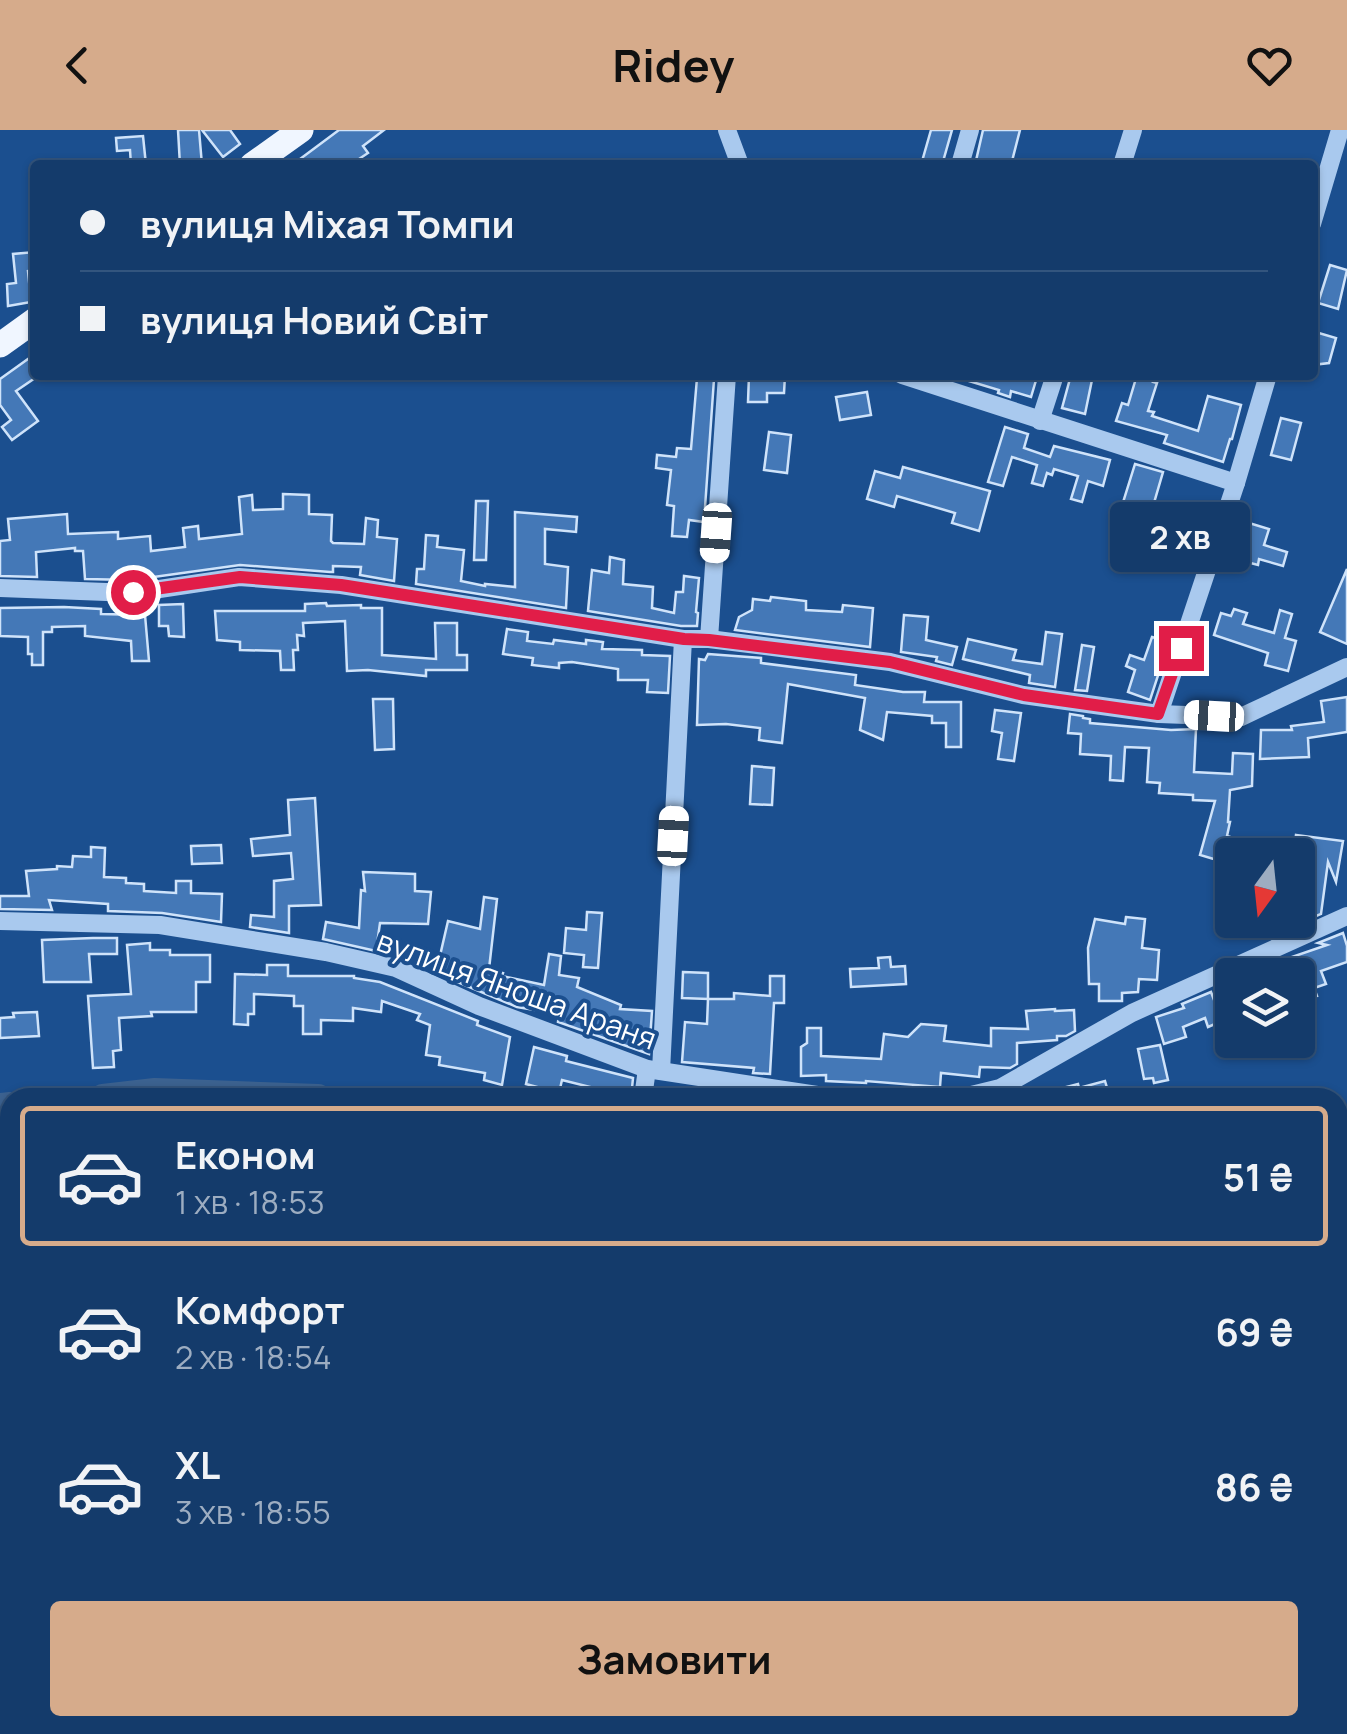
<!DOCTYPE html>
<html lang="uk">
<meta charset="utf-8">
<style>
:root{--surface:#143b6b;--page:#214673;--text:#f1f3f6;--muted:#9dadc1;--line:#33557e;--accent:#d6ab8b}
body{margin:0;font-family:Manrope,sans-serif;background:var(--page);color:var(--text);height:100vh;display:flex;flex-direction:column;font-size:38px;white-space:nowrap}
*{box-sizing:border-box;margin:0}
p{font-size:32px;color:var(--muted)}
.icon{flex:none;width:55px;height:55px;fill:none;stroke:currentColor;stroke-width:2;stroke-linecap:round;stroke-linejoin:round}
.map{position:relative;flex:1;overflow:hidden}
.panel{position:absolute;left:0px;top:958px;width:1348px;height:648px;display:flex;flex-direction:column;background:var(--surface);border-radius:30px 30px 0 0;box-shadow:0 2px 8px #0004,0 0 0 2px var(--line)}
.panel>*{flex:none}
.hud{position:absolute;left:30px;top:30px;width:1288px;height:220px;border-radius:10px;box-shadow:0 2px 8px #0004,0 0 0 2px var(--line);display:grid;align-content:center;height:220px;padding:0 50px;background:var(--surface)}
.needle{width:65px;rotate:195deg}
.tools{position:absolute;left:1215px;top:708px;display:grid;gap:20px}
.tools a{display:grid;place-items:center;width:100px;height:100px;border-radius:10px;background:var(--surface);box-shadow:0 2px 8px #0004,0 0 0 2px var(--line);font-size:50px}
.end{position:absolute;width:45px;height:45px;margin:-22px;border:12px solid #e11d48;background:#fff;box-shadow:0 0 0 5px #fff}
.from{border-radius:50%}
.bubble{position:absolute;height:70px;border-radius:10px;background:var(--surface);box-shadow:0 2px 8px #0004,0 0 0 2px var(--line);font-size:32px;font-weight:700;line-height:70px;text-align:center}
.car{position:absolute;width:30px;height:60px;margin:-30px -15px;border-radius:12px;box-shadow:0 0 8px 2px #0007;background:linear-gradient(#fff 24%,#345 0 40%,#fff 0 76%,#345 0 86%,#fff 0)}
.hud b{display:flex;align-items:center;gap:35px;height:95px;font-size:38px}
.hud b+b{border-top:2px solid var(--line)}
.hud i{width:25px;height:25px;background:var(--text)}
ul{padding:18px 0 0;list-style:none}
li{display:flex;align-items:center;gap:30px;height:140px;margin:0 20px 15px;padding:0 30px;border:5px solid transparent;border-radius:10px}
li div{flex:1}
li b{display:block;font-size:38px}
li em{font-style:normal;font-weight:700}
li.on{border-color:var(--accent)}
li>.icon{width:90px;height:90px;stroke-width:1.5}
.primary-button{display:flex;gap:20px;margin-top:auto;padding:20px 50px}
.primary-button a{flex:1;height:115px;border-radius:10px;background:var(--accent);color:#111;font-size:40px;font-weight:700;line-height:115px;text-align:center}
header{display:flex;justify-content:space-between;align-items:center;height:130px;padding:0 50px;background:var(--accent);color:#111;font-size:45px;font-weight:700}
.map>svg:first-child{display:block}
</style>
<header><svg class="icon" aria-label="back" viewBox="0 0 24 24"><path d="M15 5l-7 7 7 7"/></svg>Ridey<svg class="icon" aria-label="heart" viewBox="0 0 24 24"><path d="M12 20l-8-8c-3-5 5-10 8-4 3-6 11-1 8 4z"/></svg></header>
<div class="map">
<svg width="1347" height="1604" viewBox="0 0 1347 1604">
<rect width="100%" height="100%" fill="#1b4f8f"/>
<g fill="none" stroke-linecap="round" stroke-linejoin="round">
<g stroke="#3c6290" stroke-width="28">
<path d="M103,968l52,-6 163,6"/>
<path d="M0,977l10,-1"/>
<path d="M1338,1104h9"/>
</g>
</g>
<g fill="#4478b7" stroke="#cfe3fa" stroke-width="2.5">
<path d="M178,0h21l3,35h-22z"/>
<path d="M202,0h28l10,14 -17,13z"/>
<path d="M339,0h45l-21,16 5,7 -18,12h-58z"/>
<path d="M931,0h21l-10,35h-21z"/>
<path d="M983,0h37l-9,35h-36z"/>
<path d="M143,6l3,29h-15l-1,-15 -13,1 -1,-13z"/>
<path d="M35,122v18l-7,1 3,31 -23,4 -1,-22 9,-1 -3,-29z"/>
<path d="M1330,135l17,5 -9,39 -20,-6z"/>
<path d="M1312,201l24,7 -7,25 -17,2z"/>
<path d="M35,224v24l-19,13 22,30 -26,19 -10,-13 9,-7 -11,-15v-26z"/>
<path d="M749,245h36l-1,18h-17v9h-19z"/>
<path d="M959,245h69l9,2 -6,20 -20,-6 -1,6 -12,-4 1,-3 -40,-12z"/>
<path d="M1071,245h22l-8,39 -23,-6z"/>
<path d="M1137,245h19l-3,7 4,1 -9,28 6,1 -2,4 46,15 10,-35 33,9 -9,34h-2l-7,23 -59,-19 3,-8 -51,-14 6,-18 6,2z"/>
<path d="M697,248l17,1 -10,143 -15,-2 -2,17 -15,-1 2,-30 -7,-1 4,-35 -15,-2 1,-13 19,2 1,-9 14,1z"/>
<path d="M867,262l4,23 -31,5 -4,-23z"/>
<path d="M1281,288l20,5 -10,37 -20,-5z"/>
<path d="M1005,297l23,7 -4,14 26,9 4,-11 56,14 -7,26 -15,-5 -6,21 -11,-3 7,-23 -24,-7 -2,6 -5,-2 -4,13 -11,-3 5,-18 -25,-8 -9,29 -15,-4z"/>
<path d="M769,302l22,3 -4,38 -23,-3z"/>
<path d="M1135,334l28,8 -14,48 -29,-8z"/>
<path d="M903,337l87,24 -11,40 -27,-8 3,-10 -58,-17 -3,11 -27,-8 8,-28 25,7z"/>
<path d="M283,364l26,1v19l23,1 -1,26 2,2 31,1 2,-26 12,2 -1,17 20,2 -3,42 -34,-6 1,-8 -28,-1v6h-3l-90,-7 -108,15 -47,-1 -2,-28h-8v-3l-39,4 1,25 -37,-1v-35l10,-1 -2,-21 59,-5 1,20 50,-2v7l32,-3 1,15 34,-4 -2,-19 15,-2 1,13 43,-5 -3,-37 13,-2 1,15 30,-1z"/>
<path d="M476,371h12l-2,59h-12z"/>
<path d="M1189,375l19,6 -11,35 -19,-6 2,-5 -24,-8 4,-13 24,8z"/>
<path d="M515,382l62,5 -1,15 -31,-3v35l23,3 -2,41 -150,-24 1,-15h7l2,-34 12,1 -1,11 27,3 -3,31 24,5v-2l30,3z"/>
<path d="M1249,393l20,6 -5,16 23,7 -4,14 -24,-7 -1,6 -19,-5z"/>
<path d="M610,427l14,3 -1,24 30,3 -1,21 22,5 2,-21h7l1,-16 15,2 -3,34 2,1 -1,13h-16l-93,-15 4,-41 17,3z"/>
<path d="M1347,439v75l-27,-12z"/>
<path d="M771,467l35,4v9l36,2 1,-7 30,3 -3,39 -135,-17 4,-13 13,-7 1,-11 17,2z"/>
<path d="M326,473l1,3 34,-1v3h21v47l54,4 -1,-36h22v32h10v15h-41v6l-58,-6 -21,1 -2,-50 -42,2 1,13 -7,-1 1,15h-5l1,20h-13l-1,-19 -40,-1v-8l-23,-2 -2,-29h90v-7z"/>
<path d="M183,474l1,33 -15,-1 -1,-10h-9v-21z"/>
<path d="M64,477l37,2v5l44,1 4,46h-17l-1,-20 -46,-5v-10l-33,1v5h-9v33h-11v-11h-4v-17l-28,-1v-28z"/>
<path d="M1234,479l13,4 -4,11 31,9 6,-23 12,4 -7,24 11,3 -8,30 -23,-6 3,-12 -54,-18 7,-22 10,3z"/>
<path d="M904,485l24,2 -2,23 31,7 -5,18 -16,-4 1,-4 -36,-5z"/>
<path d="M507,499l21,3 -1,9 26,3 1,-4 32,4v-4l17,2 -1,7 40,1v5l28,1 -2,37 -21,-1 1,-12h-30v-11l-46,-7 -13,1v5l-27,-3 1,-7 -30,-4z"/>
<path d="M1046,502l16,2 -7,53 -26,-4 1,-8 -67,-16 5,-20 48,11 -3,10 29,4z"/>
<path d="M1152,507l17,5 -19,58 -22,-8 7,-22 -9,-4 4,-11 14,5z"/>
<path d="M1082,515l12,2 -7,44 -12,-1z"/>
<path d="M708,524l53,4v5l95,12 -1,10 48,7h22l-1,10h37v45h-15v-24h-14v-7l-45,-4 -4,28 -23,-10 5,-32 -77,-14 -6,59 -23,-3 1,-12 -34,-4 -29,1 2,-66 6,1z"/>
<path d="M1347,567v35l-39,6 1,19 -49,2 1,-29h31l-1,-4 33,-4 -3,-21z"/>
<path d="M373,569h20l1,50 -19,1z"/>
<path d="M995,580l26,3 -7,48 -16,-2 4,-26 -10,-2z"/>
<path d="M1070,584l13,2v2l7,1v4l81,7 25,-1 -2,43 38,2 1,-21 20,1 -1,32 -22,4 -2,32h2l-3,14 10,3 -1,3 35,9v4h-39v22l-15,-4v-13l-17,-5 15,-54 -22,-1v-5l-34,-2 1,-10 -13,-1 2,-34 -24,-1 -2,34 -13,-1 1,-24 -31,-2 1,-20 -13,-1z"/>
<path d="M752,636l22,2 -2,37 -22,-1z"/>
<path d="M315,668l6,107 -32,1v27l-39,-6 1,-12 23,2v-36l19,-2 -2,-26 -38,3 -2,-17 39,-4 -2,-35z"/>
<path d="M1296,705l47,6 -7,41 -8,-20 -7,52 -7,3 -16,-4 8,-61 -12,-2z"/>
<path d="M221,715l1,18 -30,1 -1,-18z"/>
<path d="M91,717l14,1 -1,29 22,1v5l18,1v7l32,2v-12h15v12l31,1 -1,28 -59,-9 -54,-2v-7l-59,-4 3,10 -52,-1v-13h29l-3,-25 31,-2v-3l15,1 1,-11 18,1z"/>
<path d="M363,742l52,2v17l16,1 -3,32 -48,-1 -4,28 -53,-12 3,-17 33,6 2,-38 4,1z"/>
<path d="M484,767l13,2 -8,70 14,4 -1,3 42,9 5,-31 12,2 -2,19 20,3 -2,9 44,18 -1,4 32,2 -3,43 -91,-32 1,-8 -42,-7 -81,-34 12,-52 32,8z"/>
<path d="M587,782l15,1 -4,55 -15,-1 1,-12 -20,-2 2,-25 20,2z"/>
<path d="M1126,787l19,2 -3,29 17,2 -2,30 -18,-1 -1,13 -16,1v8h-23v-17h-10l-1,-36 7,-29 30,5z"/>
<path d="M1226,790h54l-2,13 -3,2 -49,-9z"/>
<path d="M1343,803l4,13v16l-26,9 5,13 -12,4 3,8 -16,5 -3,-10v-16h-44l33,-13 -1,-3 41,-14 -9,-2z"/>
<path d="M93,808h24v16h-28l2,28h-47l-2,-42z"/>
<path d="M150,813v7h20v5h40v27h-14v30h-45l1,4 -33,2 2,32 -8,1 1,16 -21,1 -5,-72 43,-2 -4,-49z"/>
<path d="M890,827l1,10 14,-1 1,18 -55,3 -1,-18 29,-1 -1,-10z"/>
<path d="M267,835h21v11h66v2l26,4 98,39 -1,4 33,12 -8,48 -18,-5 1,-7 -46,-8 1,-8 -14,-2 4,-30 -13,-5 3,-6 -38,-13 -1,11 -28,-4v13l-32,-1v14h-18v-28h-9v-10l-40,-2v20h-6v11l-14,-1 1,-50 32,1z"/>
<path d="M683,842l25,1v26l-26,-1z"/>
<path d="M770,846h14v27h-10l-4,71 -17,-1 1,-5 -72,-6 3,-40 22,2 1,-25h26v-6l36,3z"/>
<path d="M1211,862l11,29 -14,6 -3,-9 -22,9 3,10 -22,7 -8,-27 28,-9 -2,-4z"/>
<path d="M1055,879v2l19,-1 1,21 -9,5h-9v4l-40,3v21l-7,4 -30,-1 -1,10 -38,-4 -1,14 -74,-6v2l-40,-2v-6l-25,1v-29l6,-4v-15h14v28l60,3 3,-25 24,3 13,-13 25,2 -2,15 47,5v-18l37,1 -2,-18z"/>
<path d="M37,882l2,24 -39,2v-20l14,-1 -1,-4z"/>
<path d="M1160,915l8,35 -14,3 -1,-5 -9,1 -6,-30z"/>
<path d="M534,917l33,9 -1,5 67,17 -2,20h-26l1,-7 -44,-11 -3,13 -33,-9z"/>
<path d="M1105,951l5,17h-67v-5l35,-9 1,4z"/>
</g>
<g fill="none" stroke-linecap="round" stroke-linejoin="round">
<g stroke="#a9c9ee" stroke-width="18">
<path d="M727,0l13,35"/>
<path d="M960,35l10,-35"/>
<path d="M1122,35l11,-35"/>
<path d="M1312,94l28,-94"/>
<path d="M902,245l334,108"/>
<path d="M1040,291l15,-46"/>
<path d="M0,458l133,5 106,-16 102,8 342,54h26l181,23 133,33 136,19 82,3 106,-50"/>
<path d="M709,509l18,-264"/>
<path d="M1159,584l77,-231 32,-108"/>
<path d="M0,791l160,4 166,27 70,16 83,38 168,63 190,29"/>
<path d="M661,941l22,-432"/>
<path d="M643,968l4,-29"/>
<path d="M959,968l41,-10 132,-75 215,-97"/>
<path d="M1338,1036l9,-1"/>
<path d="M0,1088l10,-1"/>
<path d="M1338,1174h9"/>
<path d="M0,1459l10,1"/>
<path d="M230,1595l2,9"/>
<path d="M586,1595v9"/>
<path d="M1179,1604v-9"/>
</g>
<g stroke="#f0f6ff" stroke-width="25">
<path d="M252,35l49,-35"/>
<path d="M0,215l35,-25"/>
</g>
</g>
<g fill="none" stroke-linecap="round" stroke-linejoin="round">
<path stroke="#e11d48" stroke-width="12" d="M133,462l107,-15 101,8 343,54 25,1 181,22 134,33 134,19 23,-66"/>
</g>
<g text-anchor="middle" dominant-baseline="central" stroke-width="8" stroke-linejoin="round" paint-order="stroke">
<g font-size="30" fill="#fff" stroke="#1b4f8f">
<text transform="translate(517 859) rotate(20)">вулиця Яноша Араня</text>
</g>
</g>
</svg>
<div class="tools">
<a><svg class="needle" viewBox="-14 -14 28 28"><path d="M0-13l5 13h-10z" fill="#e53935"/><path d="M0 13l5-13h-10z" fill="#9dadc1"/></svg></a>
<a><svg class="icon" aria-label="layers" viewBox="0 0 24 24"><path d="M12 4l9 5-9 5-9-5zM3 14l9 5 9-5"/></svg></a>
</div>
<i class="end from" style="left:133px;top:462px"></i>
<i class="end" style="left:1181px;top:518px"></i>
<div class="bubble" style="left:1110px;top:372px;width:140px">2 хв</div>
<i class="car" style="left:716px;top:403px;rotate:184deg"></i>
<i class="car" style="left:1214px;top:586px;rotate:273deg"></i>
<i class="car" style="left:673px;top:706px;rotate:3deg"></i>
<div class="hud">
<b><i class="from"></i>вулиця Міхая Томпи</b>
<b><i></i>вулиця Новий Світ</b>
</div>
<section class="panel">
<ul>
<li class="on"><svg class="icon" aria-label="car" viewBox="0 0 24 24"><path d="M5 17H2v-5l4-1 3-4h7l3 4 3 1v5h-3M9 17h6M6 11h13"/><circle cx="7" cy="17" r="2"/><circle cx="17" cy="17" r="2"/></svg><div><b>Економ</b><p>1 хв · 18:53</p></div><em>51 ₴</em></li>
<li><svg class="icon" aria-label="car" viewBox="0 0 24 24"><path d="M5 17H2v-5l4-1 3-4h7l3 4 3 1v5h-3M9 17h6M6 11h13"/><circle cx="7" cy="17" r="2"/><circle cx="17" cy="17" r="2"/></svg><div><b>Комфорт</b><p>2 хв · 18:54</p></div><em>69 ₴</em></li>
<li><svg class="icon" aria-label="car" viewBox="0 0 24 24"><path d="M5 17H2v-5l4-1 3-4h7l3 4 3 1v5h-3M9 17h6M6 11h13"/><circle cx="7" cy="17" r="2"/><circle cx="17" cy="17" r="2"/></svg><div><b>XL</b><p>3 хв · 18:55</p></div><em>86 ₴</em></li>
</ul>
<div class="primary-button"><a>Замовити</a></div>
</section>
</div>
